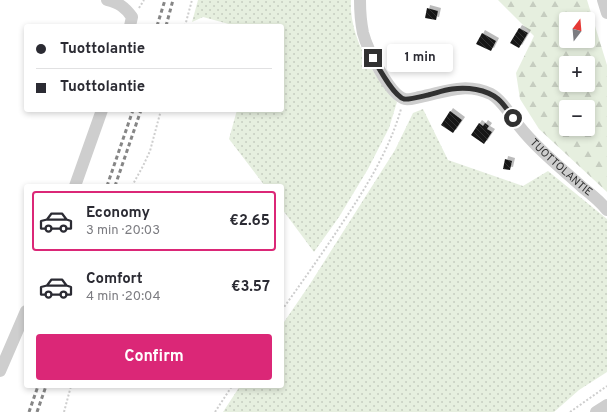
<!DOCTYPE html>
<meta charset="utf-8">
<style>
:root{--surface:#fff;--page:#f2f2f3;--text:#2b2b33;--muted:#7c7c81;--line:#e1e1e2;--accent:#db2777}
body{margin:0;font-family:Overpass,sans-serif;background:var(--page);color:var(--text);height:100vh;display:flex;flex-direction:column;font-size:15px;white-space:nowrap}
*{box-sizing:border-box;margin:0}
p{font-size:13px;color:var(--muted)}
.icon{flex:none;width:22px;height:22px;fill:none;stroke:currentColor;stroke-width:2;stroke-linecap:round;stroke-linejoin:round}
.map{position:relative;flex:1;overflow:hidden}
.drawer{position:absolute;left:24px;top:184px;width:260px;height:204px;display:flex;flex-direction:column;background:var(--surface);border-radius:4px;box-shadow:0 2px 6px #0003}
.drawer>*{flex:none}
.top-card{position:absolute;left:24px;top:24px;width:260px;height:88px;border-radius:4px;box-shadow:0 2px 6px #0003;display:grid;align-content:center;height:88px;padding:0 12px;background:var(--surface)}
.needle{width:26px;rotate:16deg}
.fabs{position:absolute;left:559px;top:12px;display:grid;gap:8px}
.fabs a{display:grid;place-items:center;width:36px;height:36px;border-radius:4px;background:var(--surface);box-shadow:0 2px 6px #0003;font-size:20px}
.end{position:absolute;width:18px;height:18px;margin:-9px;border:5px solid #313131;background:#fff;box-shadow:0 0 0 2px #fff}
.from{border-radius:50%}
.bubble{position:absolute;height:28px;border-radius:4px;background:var(--surface);box-shadow:0 2px 6px #0003;font-size:13px;font-weight:700;line-height:28px;text-align:center}
.top-card b{display:flex;align-items:center;gap:14px;height:38px;font-size:15px}
.top-card b+b{border-top:1px solid var(--line)}
.top-card i{width:10px;height:10px;background:var(--text)}
ul{padding:7px 0 0;list-style:none}
li{display:flex;align-items:center;gap:12px;height:60px;margin:0 8px 6px;padding:0 4px;border:2px solid transparent;border-radius:4px}
li div{flex:1}
li b{display:block;font-size:15px}
li em{font-style:normal;font-weight:700}
li.on{border-color:var(--accent)}
li>.icon{width:36px;height:36px;stroke-width:1.5}
.cta{display:flex;gap:8px;margin-top:auto;padding:8px 12px}
.cta a{flex:1;height:46px;border-radius:4px;background:var(--accent);color:#fff;font-size:16px;font-weight:700;line-height:46px;text-align:center}
.map>svg:first-child{display:block}
</style>
<div class="map">
<svg width="607" height="412" viewBox="0 0 607 412">
<defs>
<pattern id="grass-dots" width="8" height="8" patternUnits="userSpaceOnUse"><rect width="8" height="8" fill="#e6efdf"/><path d="M2 2h.1M6 6h.1" fill="none" stroke="#c6cdc0" stroke-width="1.8" stroke-linecap="round"/></pattern>
<pattern id="forest-firs" width="22" height="20" patternUnits="userSpaceOnUse"><rect width="22" height="20" fill="#e6efdf"/><path d="M5 1l3.5 6h-7zM16 11l3.5 6h-7z" fill="#c6cdc0"/></pattern>
<pattern id="building-back-hatch" width="6" height="6" patternUnits="userSpaceOnUse"><rect width="6" height="6" fill="#181818"/><path d="M-1 5l2 2M0 0l6 6M5-1l2 2" fill="none" stroke="#313131"/></pattern>
<filter id="shadow"><feDropShadow dx="3" dy="-3" stdDeviation="0" flood-color="#0004"/></filter>
</defs>
<rect width="100%" height="100%" fill="#fff"/>
<g fill="url(#grass-dots)">
<path d="M198,0h153c-2,29 14,60 30,83 5,7 10,13 16,19l-8,26 -21,41 -29,48 -25,35 -32,-43v-23h-17l-36,-47 8,-29h45v-84h-46l-33,-9 -11,5z"/>
<path d="M423,109l25,51 75,26 25,-15 59,48v153l-28,18 -25,22h-331l17,-26h42v-61l28,-41 85,-134 18,-37z"/>
</g>
<path fill="url(#forest-firs)" fill-rule="evenodd" d="M498,0h89l20,65v127l-68,-63 -19,-30 -4,-26 18,-37zM566,19h22v22h-22zM566,63h22v22h-22zM566,107h22v22h-22z"/>
<g fill="url(#building-back-hatch)" filter="url(#shadow)">
<path d="M427,8l11,3 -2,9 -11,-2z"/>
<path d="M519,28l9,5 -9,15 -9,-5z"/>
<path d="M482,33l14,8 -5,10 -15,-7z"/>
<path d="M450,111l12,9 -9,13 -12,-8z"/>
<path d="M479,123l4,3 2,-3 4,3 -2,3 5,3 -8,12 -13,-9z"/>
<path d="M505,159l7,2 -2,9 -7,-1z"/>
</g>
<g fill="none" stroke-linecap="round" stroke-linejoin="round">
<g stroke="#cecece" stroke-width="2" stroke-dasharray="2 2" stroke-linecap="butt">
<path d="M139,8l5,-8"/>
<path d="M185,26l7,-26"/>
<path d="M132,186l11,-20 7,-15 11,-41"/>
<path d="M282,310c20,-28 40,-56 59,-85 24,-36 48,-74 60,-116"/>
<path d="M64,412l7,-26"/>
<path d="M215,412l17,-26"/>
<path d="M570,412l37,-26"/>
</g>
<g stroke="#cecece" stroke-width="12">
<path d="M107,0c12,3 18,7 25,17l-2,9"/>
<path id="s1" d="M360,0c0,11 1,23 3,33 4,15 26,62 42,66 4,1 10,-1 15,-2 25,-5 45,-15 71,-3 11,6 20,22 28,32 18,23 42,42 63,61 9,7 18,14 25,23"/>
<path d="M603,0l4,13"/>
<path d="M75,186l27,-76"/>
<path d="M0,371l26,-60"/>
<path d="M596,412l11,-7"/>
</g>
<g stroke="#868686" stroke-width="3" stroke-dasharray="4 3" stroke-linecap="butt">
<path d="M157,26l8,-26"/>
<path d="M166,26l7,-26"/>
<path d="M107,186l26,-76"/>
<path d="M115,186l26,-76"/>
<path d="M29,412l9,-26"/>
<path d="M37,412l9,-26"/>
</g>
</g>
<g fill="none" stroke-linecap="round" stroke-linejoin="round">
<path stroke="#313131" stroke-width="5" d="M373,58c6,10 20,37 31,41 5,1 19,-3 24,-4 8,-2 16,-5 24,-6 15,-2 34,0 46,10 6,5 11,13 15,19"/>
</g>
<g text-anchor="middle" dominant-baseline="central" stroke-width="4" stroke-linejoin="round" paint-order="stroke">
<g font-size="11" fill="#313131" stroke="#fff">
<text stroke="none"><textPath href="#s1" startOffset="303">TUOTTOLANTIE</textPath></text>
</g>
</g>
</svg>
<div class="fabs">
<a><svg class="needle" viewBox="-14 -14 28 28"><path d="M0-13l5 13h-10z" fill="#e53935"/><path d="M0 13l5-13h-10z" fill="#7c7c81"/></svg></a>
<a>+</a>
<a>−</a>
</div>
<i class="end from" style="left:513px;top:118px"></i>
<i class="end" style="left:373px;top:58px"></i>
<div class="bubble" style="left:387px;top:44px;width:66px">1 min</div>
<div class="top-card">
<b><i class="from"></i>Tuottolantie</b>
<b><i></i>Tuottolantie</b>
</div>
<section class="drawer">
<ul>
<li class="on"><svg class="icon" aria-label="car" viewBox="0 0 24 24"><path d="M5 17H2v-5l4-1 3-4h7l3 4 3 1v5h-3M9 17h6M6 11h13"/><circle cx="7" cy="17" r="2"/><circle cx="17" cy="17" r="2"/></svg><div><b>Economy</b><p>3 min · 20:03</p></div><em>€2.65</em></li>
<li><svg class="icon" aria-label="car" viewBox="0 0 24 24"><path d="M5 17H2v-5l4-1 3-4h7l3 4 3 1v5h-3M9 17h6M6 11h13"/><circle cx="7" cy="17" r="2"/><circle cx="17" cy="17" r="2"/></svg><div><b>Comfort</b><p>4 min · 20:04</p></div><em>€3.57</em></li>
</ul>
<div class="cta"><a>Confirm</a></div>
</section>
</div>
